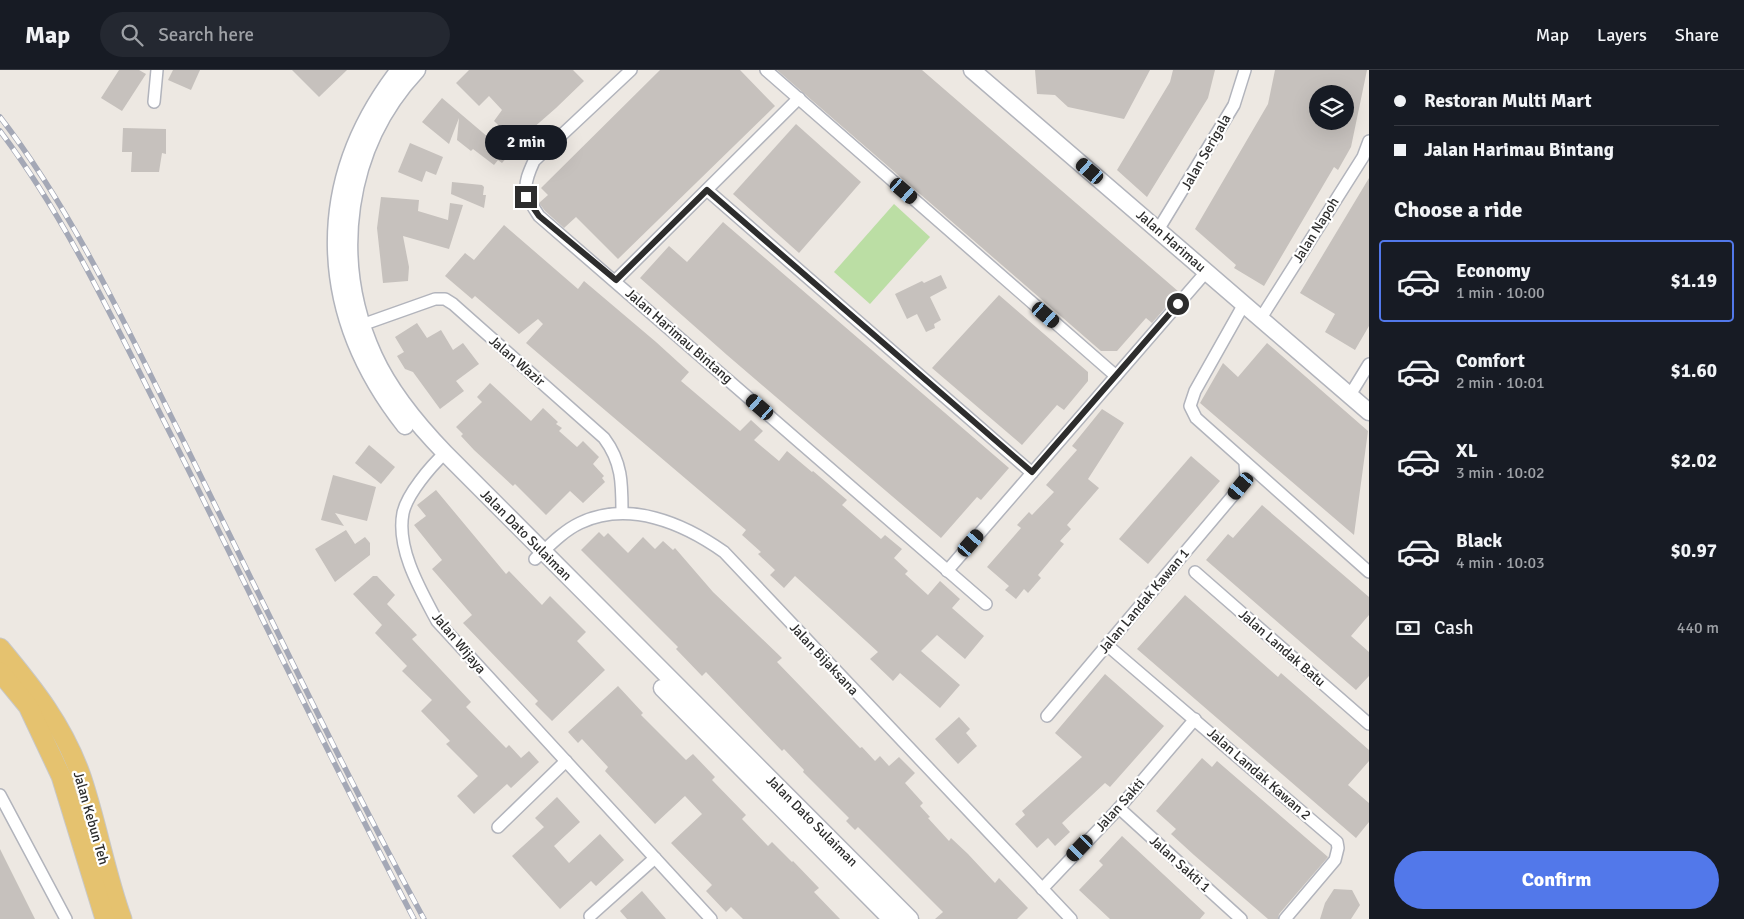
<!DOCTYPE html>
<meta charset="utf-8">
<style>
:root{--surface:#171b24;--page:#242831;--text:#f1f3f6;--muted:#9ea1a6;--line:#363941;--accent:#5278ea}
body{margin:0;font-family:Signika,sans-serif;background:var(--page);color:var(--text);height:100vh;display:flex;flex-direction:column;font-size:19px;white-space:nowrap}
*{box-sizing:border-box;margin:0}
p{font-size:16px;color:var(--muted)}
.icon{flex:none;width:28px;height:28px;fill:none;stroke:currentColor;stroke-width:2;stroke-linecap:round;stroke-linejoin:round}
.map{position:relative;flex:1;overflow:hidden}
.sheet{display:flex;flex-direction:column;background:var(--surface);width:375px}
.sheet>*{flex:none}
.top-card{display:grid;align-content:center;height:110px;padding:0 25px;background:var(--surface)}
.controls{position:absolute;left:1309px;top:15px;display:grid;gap:10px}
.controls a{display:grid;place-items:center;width:45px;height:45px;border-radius:50%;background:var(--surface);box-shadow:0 5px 20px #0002;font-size:25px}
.end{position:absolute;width:22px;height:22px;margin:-11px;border:6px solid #2d2d2d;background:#fff;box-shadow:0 0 0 2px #fff}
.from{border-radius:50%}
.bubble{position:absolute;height:35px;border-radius:18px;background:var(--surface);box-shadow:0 5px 20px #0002;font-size:16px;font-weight:700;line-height:35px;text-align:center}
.car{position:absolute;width:15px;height:30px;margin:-15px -8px;border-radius:6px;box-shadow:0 0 4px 1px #0007;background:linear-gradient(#222 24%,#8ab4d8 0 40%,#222 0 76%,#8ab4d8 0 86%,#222 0)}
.top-card b{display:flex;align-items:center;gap:18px;height:48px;font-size:19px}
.top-card b+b{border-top:1px solid var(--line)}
.top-card i{width:12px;height:12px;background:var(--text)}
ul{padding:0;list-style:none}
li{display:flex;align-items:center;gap:15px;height:82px;margin:0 10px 8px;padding:0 15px;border:2px solid transparent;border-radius:5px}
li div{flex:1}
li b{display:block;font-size:19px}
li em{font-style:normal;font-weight:700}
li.on{border-color:var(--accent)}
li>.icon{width:45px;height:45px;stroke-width:1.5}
h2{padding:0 25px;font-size:22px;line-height:60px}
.pay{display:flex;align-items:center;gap:12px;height:55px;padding:0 25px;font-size:19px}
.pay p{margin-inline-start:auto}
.cta{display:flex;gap:10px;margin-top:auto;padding:10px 25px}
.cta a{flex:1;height:58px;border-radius:30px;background:var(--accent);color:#fff;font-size:20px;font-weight:700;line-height:58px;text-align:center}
header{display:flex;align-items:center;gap:30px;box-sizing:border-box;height:70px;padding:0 25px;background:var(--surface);border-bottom:1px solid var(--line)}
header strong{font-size:24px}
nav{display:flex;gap:28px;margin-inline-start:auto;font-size:18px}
.search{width:350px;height:45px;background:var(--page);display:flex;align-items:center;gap:12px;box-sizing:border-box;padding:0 18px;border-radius:28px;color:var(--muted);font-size:19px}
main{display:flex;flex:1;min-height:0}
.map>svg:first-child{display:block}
</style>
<header>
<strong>Map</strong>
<div class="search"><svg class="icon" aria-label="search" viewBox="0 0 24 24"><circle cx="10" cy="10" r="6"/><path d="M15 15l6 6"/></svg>Search here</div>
<nav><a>Map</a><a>Layers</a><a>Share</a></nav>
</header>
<main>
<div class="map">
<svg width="1369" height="849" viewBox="0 0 1369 849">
<rect width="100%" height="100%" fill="#ede8e2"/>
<path fill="#bbdea4" d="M894,134l36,33 -60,67 -36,-32z"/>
<g fill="#c6c1bd" fill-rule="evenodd">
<path d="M119,0h20l7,4 -24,37 -21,-13z"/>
<path d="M173,0h27l-9,20 -23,-10z"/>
<path d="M292,0h55l-28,27z"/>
<path d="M469,0h104l11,11 -28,27 -24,21 -1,-2 -13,17 -24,-23 8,-11 -13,-14 -10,10 -23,-23z"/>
<path d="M660,0h80l35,36 -157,153 -42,-42 -12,11 -19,-17 -6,-8 9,-8 -7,-7z"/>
<path d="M777,0h145l257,222 -27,31 -6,-5 -29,33h-16z"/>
<path d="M1035,0h115l-26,49 -56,-12 -13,-12 -18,-1z"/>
<path d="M1173,0h42l-7,28 -61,99 -30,-27 53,-88z"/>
<path d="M1275,0h92l-16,77 -13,23 -4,-3 -70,119 -30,-18 2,-3 -41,-36 73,-125zM1318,24h27v27h-27z"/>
<path d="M442,28l67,57 -7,8 -4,-3 -4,5 -21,-16 -2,2 -14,-11 2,-22 -10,26 -27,-22z"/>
<path d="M796,54l65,58 -62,71 -66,-59z"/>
<path d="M123,58l43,1v25l-4,-1 -3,19h-28l1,-20h-10z"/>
<path d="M410,73l33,14 -7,18 -10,-4 -4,11 -24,-10z"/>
<path d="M1369,108v148l-14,24 -30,-18 10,-18 -35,-21z"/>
<path d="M452,112l30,3 2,2 -1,8h3l-2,13 -33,-14z"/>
<path d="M381,127l38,3 -1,11 30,9 2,-17 13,2 -14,44 -46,-13 6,31 -1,14 -25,2 -6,-55z"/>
<path d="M723,152l286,246 -28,32 -4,-3 -36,41 -214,-183 -87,-77 29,-32 18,16z"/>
<path d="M504,155l74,64 6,-8 72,61 33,30 -8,9 59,50 11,-11 12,11 -9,9 25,21 8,-10 25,21 1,-1 34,29 -5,5 39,34 4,-4 17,14 -8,9 14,13 -3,3 23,21 12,-14 20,18 -8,9 32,28 -19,23 -28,-24 -16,16 39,34 -20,23 -40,-35 -7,8 -23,-22 8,-7 -83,-76 -11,12 -14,-13 5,-5 -17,-16 3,-2 -19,-17 4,-5 -220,-187 17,-19 -5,-5 -19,15 -44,-38 -3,3 -27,-23 20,-23 9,7z"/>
<path d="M941,205l6,13 -17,9 11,23 -7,4 1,4 -9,4 -9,-18 -10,5 -12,-25 27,-13 2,2z"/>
<path d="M999,225l89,77v9l-24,29 -7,-5 -35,40 -90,-77z"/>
<path d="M417,253l10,15 14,-8 12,20 10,-7 16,21 -23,17 8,10 -24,18 -27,-37 -8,-3 -8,-13 7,-4 -9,-15z"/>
<path d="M1267,273l101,88 -14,104 -154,-132 23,-40 15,14z"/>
<path d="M490,313l41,38 12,-13 15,14 -2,2 6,4 -3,3 18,16 6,-6 16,16 -6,7 11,12 -2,2 3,4 -22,21 -13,-12 -24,24 -31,-31 -2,2 -39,-36 -13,-14 2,-2 -7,-7 26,-25 -5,-5z"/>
<path d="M1102,339l22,14 -36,56 11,9 -32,37 4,4 -11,12 4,3 -26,31 3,3 -13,15 -4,-4 -8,10 -11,-9 4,-4 -22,-19 34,-39 -4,-3 12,-13 3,3 22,-23 -8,-7 31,-35 -5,-4z"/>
<path d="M369,375l26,22 -14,17 -26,-21z"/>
<path d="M1191,386l29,25 -72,83 -29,-25z"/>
<path d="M333,405l43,12 -9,34 -32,-8 9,13 -23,-6z"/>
<path d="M436,420l70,84 3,-3 33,34 8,-9 36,36 -9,9 28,29 -53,51 -17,-17 3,-3 -75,-78 9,-8 -40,-46 10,-9 -28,-35 12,-9 -9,-11z"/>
<path d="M1262,435l107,92v18l-18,21 18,16v24l-13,14 -150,-130 22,-26 5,4z"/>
<path d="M346,460l9,14 10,-7 5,6v12l-35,27 -20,-33z"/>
<path d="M599,462l5,5 4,-4 20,20 15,-16 12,12 8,-8 10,9 2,-2 38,44 69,66 -5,4 83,86 2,-1 13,14 5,-5 9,10 10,-9 16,16 -10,10 18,20 -3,3 10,11 -2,1 21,23 2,-3 17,16 27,29 4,-5 29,30 -11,11h-82l8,-7 -85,-85 -3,3 -9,-9 3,-3 -46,-46 1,-2 -20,-21 -2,2 -76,-79 -4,4 -26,-27 2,-2 -97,-97z"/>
<path d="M373,506h4l18,19 -8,9 30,31 -5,4 59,63 -5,5 40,41 3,-3 12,13 8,-7 10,11 -28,26 -4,-4 -33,30 -17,-18 21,-20 -32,-32 4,-3 -29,-30 11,-11 -30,-29 5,-5 -32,-33 7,-8 -29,-31z"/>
<path d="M1185,525l93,82 3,-4 88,77v11l-21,24 21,18v19l-13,16 -219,-189z"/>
<path d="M1105,604l59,52 -54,61 -5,-4 -43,40 8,9 -15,14 -7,-8 -11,10 -22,-24 10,-9 -3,-4 60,-54 -27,-24z"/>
<path d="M618,616l25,27 -2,2 45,45 7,-6 22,23 -3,3 34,35 -4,4 26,27 4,-4 20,20 1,-1 26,27 -5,4 26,27h-97l-12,-12 -5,5 -20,-21 6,-6 -41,-42 31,-29 -17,-18 -30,28 -50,-53 3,-4 -26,-28 -4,4 -10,-11z"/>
<path d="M959,647l11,12 -4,4 11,13 -19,18 -23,-25z"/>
<path d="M1202,688l10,9 5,-6 111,96 -49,57 -1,5h-10l-74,-64 -23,-21 5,-5 -20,-18z"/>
<path d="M557,727l23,25 -26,24 15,17 31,-29 24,26 -28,26 -5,-5 -31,28 -48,-53 32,-29 -9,-9z"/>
<path d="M1122,766l83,77 -5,6h-90l-31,-29 24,-25 -4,-4z"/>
<path d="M0,779l35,70h-35z"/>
<path d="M1334,819l18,1 8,15 -9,14h-31l5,-16z"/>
<path d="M642,821l24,28h-39l-7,-8z"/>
</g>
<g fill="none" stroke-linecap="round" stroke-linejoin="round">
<g stroke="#b2b4bc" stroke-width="14">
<g id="street">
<path d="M631,0l-97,91c-12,26 -11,31 5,55l447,388"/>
<path d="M766,0l350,306"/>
<path d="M154,32l3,-32"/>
<path d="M707,120l325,283"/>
<path d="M1158,160l76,-125 11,-35"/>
<path d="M616,210l183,-182"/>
<path d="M1244,234l-49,87 -5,15 6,12 173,154"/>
<path d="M1261,248l102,-161 6,-16"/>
<path d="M356,257l79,-28h10l8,5 151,134c18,24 18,45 18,74"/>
<path d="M1350,325l19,-31"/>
<path d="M445,383c-14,13 -38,41 -42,60 -7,36 18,78 34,108l274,298"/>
<path d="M535,489c14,-13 28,-28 45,-36 49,-23 103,0 144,29l347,367"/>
<path d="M947,501l259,-299"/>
<path d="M1195,502l174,152"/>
<path d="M1107,575l230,197 1,6 -3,12 -50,59"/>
<path d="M1047,646l194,-230 5,-8 -1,-16"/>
<path d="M0,725l66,124"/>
<path d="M1119,738l122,111"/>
<path d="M498,757l68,-66"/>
<path d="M1042,819l77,-81 76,-89"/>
<path d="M590,846l65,-58"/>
</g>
</g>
<g stroke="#b2b4bc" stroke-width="19">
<g id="secondary">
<path d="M399,0c-88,114 -82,244 6,356"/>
<path d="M417,0c-72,77 -87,190 -43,286 17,37 43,68 71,97l465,466"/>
<path d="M972,0l397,342"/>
<path d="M662,618l229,231"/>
</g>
</g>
<g stroke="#c8c8c8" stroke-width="21">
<g id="primary">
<path d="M0,578c34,41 63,77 81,128 16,47 24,96 41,143"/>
<path d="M0,602l28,34 33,70 44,143"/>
</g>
</g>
<use href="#street" stroke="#fff" stroke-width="11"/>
<use href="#secondary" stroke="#fff" stroke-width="16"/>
<use href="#primary" stroke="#e5c26f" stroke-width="19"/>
<g stroke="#a4a8b6" stroke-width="5.5">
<g id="rail">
<path d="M0,47c72,93 126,209 178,313 81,163 159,329 246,489"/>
<path d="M0,61c71,94 120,204 173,308 80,160 158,321 241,480"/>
</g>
</g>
<use href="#rail" stroke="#fff" stroke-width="4" stroke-dasharray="11" stroke-linecap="butt"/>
</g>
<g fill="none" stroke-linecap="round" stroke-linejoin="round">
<path stroke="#2d2d2d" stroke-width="6" d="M526,127l13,19 77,64 91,-90 325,282 146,-168"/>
</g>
<g text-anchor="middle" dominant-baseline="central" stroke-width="4.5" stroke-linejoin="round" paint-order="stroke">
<g font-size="14" fill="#2d2d2d" stroke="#fff">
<text transform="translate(1206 82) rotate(-60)">Jalan Serigala</text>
<text transform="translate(1316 160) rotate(-58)">Jalan Napoh</text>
<text transform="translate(1171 171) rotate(41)">Jalan Harimau</text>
<text transform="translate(679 266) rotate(41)">Jalan Harimau Bintang</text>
<text transform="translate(517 291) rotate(41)">Jalan Wazir</text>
<text transform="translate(526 465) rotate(45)">Jalan Dato Sulaiman</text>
<text transform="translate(1144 531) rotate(-50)">Jalan Landak Kawan 1</text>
<text transform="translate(459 573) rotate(50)">Jalan Wijaya</text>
<text transform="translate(1282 578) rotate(41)">Jalan Landak Batu</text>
<text transform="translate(824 589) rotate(47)">Jalan Bijaksana</text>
<text transform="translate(1259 704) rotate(41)">Jalan Landak Kawan 2</text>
<text transform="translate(1120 735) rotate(-48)">Jalan Sakti</text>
<text transform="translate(91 748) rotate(74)">Jalan Kebun Teh</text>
<text transform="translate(812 751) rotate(45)">Jalan Dato Sulaiman</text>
<text transform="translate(1180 794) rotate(42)">Jalan Sakti 1</text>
</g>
</g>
</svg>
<div class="controls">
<a><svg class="icon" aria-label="layers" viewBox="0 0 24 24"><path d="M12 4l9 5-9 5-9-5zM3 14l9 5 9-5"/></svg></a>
</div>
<i class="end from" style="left:1178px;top:234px"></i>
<i class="end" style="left:526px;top:127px"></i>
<div class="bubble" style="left:485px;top:55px;width:82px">2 min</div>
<i class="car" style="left:1090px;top:101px;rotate:311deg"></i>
<i class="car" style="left:904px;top:121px;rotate:131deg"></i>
<i class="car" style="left:1046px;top:245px;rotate:131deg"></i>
<i class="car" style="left:760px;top:337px;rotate:311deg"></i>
<i class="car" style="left:1241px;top:416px;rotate:220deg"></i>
<i class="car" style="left:971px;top:473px;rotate:41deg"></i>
<i class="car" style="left:1080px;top:778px;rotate:224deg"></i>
</div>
<section class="sheet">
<div class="top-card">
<b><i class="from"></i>Restoran Multi Mart</b>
<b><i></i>Jalan Harimau Bintang</b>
</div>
<h2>Choose a ride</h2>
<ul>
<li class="on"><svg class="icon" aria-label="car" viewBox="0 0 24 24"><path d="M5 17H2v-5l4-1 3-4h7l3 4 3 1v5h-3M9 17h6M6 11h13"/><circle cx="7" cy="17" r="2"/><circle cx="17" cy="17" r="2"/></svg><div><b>Economy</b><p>1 min · 10:00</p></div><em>$1.19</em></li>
<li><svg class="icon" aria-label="car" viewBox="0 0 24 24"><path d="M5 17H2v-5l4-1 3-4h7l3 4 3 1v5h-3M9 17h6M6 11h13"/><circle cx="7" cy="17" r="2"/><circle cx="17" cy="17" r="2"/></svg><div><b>Comfort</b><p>2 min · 10:01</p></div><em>$1.60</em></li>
<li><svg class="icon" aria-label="car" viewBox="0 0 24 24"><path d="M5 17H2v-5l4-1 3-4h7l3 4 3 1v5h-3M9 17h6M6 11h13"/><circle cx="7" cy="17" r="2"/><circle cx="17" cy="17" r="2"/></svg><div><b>XL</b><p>3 min · 10:02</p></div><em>$2.02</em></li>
<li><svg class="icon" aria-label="car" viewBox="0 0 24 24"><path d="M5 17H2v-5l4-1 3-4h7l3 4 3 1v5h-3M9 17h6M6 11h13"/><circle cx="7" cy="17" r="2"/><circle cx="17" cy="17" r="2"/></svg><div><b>Black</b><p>4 min · 10:03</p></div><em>$0.97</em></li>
</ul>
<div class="pay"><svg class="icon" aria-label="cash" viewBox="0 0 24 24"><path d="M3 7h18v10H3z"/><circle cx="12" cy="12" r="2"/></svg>Cash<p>440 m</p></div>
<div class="cta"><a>Confirm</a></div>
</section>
</main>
